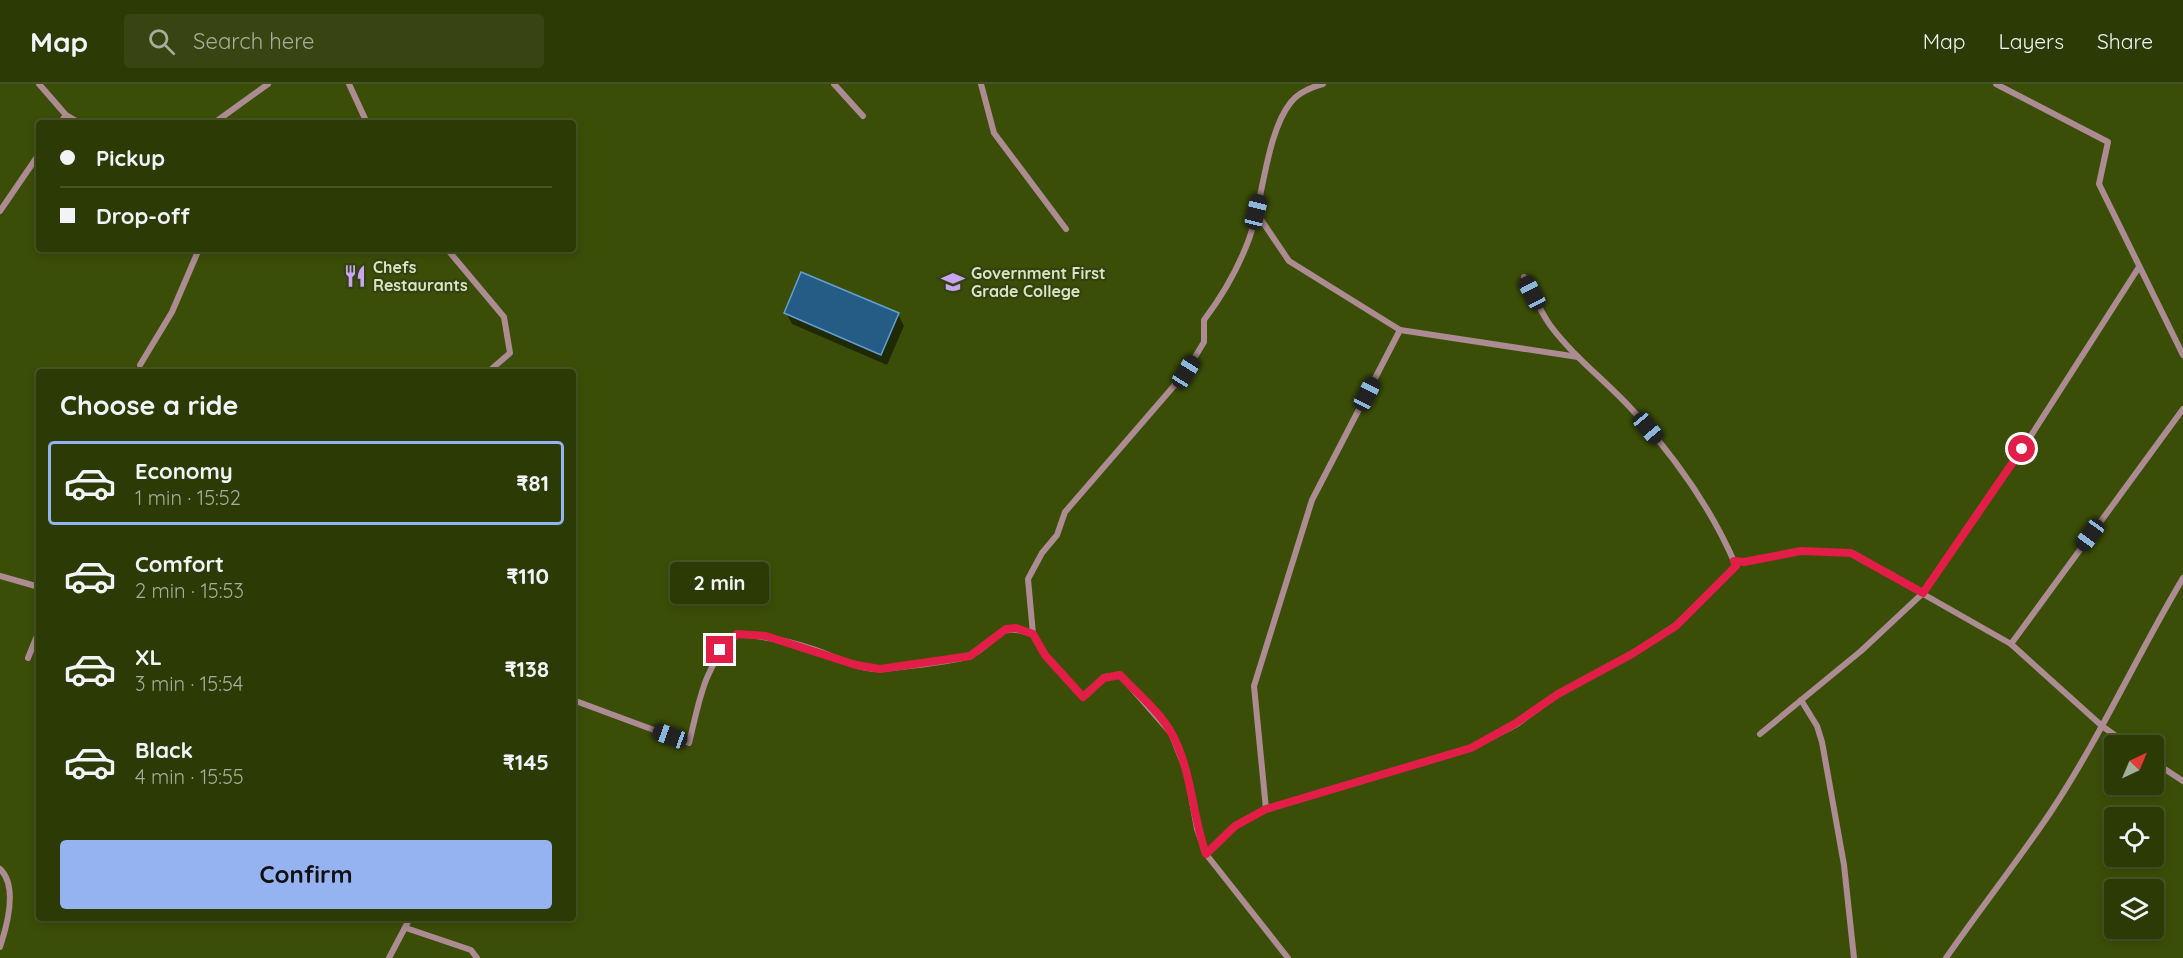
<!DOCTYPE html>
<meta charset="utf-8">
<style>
:root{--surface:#2c3a05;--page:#384513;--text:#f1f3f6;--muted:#a6ad9a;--line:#485427;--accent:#95b2f1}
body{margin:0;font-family:Quicksand,sans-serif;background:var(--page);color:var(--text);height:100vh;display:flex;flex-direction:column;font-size:22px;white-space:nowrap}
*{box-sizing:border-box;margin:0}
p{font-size:20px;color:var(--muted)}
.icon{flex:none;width:33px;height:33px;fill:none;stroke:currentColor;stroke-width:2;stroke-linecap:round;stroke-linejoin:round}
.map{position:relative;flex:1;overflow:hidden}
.panel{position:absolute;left:36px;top:285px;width:540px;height:552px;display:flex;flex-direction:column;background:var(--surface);border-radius:6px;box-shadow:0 3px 9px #0003,0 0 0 2px var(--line)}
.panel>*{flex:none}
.top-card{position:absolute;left:36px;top:36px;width:540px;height:132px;border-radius:6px;box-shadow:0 3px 9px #0003,0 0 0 2px var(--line);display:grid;align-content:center;height:132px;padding:0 24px;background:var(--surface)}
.needle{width:39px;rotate:44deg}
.controls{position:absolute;left:2104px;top:651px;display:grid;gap:12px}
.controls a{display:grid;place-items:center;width:60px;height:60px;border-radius:6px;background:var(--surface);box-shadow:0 3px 9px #0003,0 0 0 2px var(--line);font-size:30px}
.end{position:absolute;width:27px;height:27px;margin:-14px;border:8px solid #e11d48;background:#fff;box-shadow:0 0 0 3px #fff}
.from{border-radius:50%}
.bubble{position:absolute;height:42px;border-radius:6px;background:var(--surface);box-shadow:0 3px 9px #0003,0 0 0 2px var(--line);font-size:20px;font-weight:700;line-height:42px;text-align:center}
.car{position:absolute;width:18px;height:36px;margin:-18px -9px;border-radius:8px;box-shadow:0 0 4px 2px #0007;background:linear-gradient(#222 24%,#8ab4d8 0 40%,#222 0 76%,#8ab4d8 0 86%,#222 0)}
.top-card b{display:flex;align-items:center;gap:21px;height:57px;font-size:22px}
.top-card b+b{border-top:2px solid var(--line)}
.top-card i{width:15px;height:15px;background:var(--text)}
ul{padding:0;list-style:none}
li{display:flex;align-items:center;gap:18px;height:84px;margin:0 12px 9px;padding:0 12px;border:3px solid transparent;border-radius:6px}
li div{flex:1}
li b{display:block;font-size:22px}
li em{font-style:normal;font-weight:700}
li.current{border-color:var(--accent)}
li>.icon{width:54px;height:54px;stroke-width:1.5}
h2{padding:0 24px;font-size:27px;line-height:72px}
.cta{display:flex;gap:12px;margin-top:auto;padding:12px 24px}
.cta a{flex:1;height:69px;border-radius:6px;background:var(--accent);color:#111;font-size:24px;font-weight:700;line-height:69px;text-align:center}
header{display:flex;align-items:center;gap:36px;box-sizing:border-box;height:84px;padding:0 30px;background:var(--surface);border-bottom:2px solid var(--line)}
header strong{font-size:28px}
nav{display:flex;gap:33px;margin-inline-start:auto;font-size:21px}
.search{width:420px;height:54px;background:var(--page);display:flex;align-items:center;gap:15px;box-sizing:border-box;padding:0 21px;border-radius:6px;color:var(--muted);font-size:22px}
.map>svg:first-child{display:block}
</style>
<header>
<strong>Map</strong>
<div class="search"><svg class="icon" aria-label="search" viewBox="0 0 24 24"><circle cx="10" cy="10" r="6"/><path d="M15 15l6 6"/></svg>Search here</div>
<nav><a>Map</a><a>Layers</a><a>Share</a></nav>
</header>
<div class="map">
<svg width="2183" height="874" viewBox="0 0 2183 874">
<rect width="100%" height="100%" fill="#3b4e07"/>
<path fill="#0007" d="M786,229l112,1 6,12 -17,39 -95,-41z"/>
<path fill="#245c86" stroke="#659fcf" stroke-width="1.5" d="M801,188l98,41 -18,42 -97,-42z"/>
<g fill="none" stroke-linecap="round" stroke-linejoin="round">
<g stroke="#ad8b92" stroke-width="6">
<path d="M39,0l27,31"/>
<path d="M349,0l18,39"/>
<path d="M834,0l29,32"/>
<path d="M981,0l13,49 72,96"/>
<path d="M1996,0l112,58 -9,42 84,171"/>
<path d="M60,39l6,-8 14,8"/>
<path d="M214,39l54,-39"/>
<path d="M0,127l39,-57"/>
<path d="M1256,128l33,49 111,69 178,27"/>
<path d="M447,165l57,68 6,36 -22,19"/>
<path d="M140,281l32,-53 27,-63"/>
<path d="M1734,477l10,1 57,-11 50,2 160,91 91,82 28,20"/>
<path d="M0,492l39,11"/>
<path d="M1033,550l-5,-55 14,-26 15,-18 8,-23 121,-140 18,-30v-22c19,-25 34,-51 45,-81 14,-38 17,-106 42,-137 7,-9 21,-15 32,-18"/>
<path d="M2011,560l172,-235"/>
<path d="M28,574l11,-27"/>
<path d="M573,616l116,43c11,-44 14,-76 48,-109 26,2 51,7 76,15 22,7 46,22 70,20 17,-2 72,-7 86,-13 30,-12 22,-36 64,-22l12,21 38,42 21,-20 16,-2 51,58 16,40 10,56 9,25 82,104"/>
<path d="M1801,616l16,26 5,16 22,123 10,93"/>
<path d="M1760,650l101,-83 62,-58 111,-162 105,-164"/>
<path d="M2154,678l29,19"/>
<path d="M1266,725l-12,-123 58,-186 88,-170"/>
<path d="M1206,770l29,-28 31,-17 205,-61 46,-24 41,-30 74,-40 44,-29 60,-59c-24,-57 -59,-106 -100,-152 -27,-31 -61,-55 -86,-89 -10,-14 -18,-33 -26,-48"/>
<path d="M0,785c18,17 7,57 0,78"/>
<path d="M406,844l65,22 6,8"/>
<path d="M389,874l21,-40"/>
<path d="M1946,874c34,-49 71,-96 104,-145 50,-75 87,-158 133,-235"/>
</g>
</g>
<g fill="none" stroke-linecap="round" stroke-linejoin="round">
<path stroke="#e11d48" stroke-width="8" d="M720,566l17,-16 29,2 90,29 24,4 90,-13 36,-27 10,-1 17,6 12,21 38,42 21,-19 16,-3c17,18 40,37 52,59 20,37 20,81 34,120l29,-28 31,-17 205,-61 45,-25 42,-29 74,-40 44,-28 60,-60 -2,-5 10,1 57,-11 50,2 72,40 99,-144"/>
</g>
<defs>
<g id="restaurant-bare" transform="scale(1.8)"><path d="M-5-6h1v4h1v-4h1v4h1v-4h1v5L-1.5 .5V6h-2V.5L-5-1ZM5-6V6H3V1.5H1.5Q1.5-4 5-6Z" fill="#c7a6ef" stroke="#334210" stroke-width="2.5" paint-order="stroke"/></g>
<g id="university-bare" transform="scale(1.8)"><path d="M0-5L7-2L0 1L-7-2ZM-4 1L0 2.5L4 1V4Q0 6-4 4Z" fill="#c7a6ef" stroke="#334210" stroke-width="2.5" paint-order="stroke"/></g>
</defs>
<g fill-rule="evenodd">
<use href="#restaurant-bare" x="355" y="192"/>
<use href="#university-bare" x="953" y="198"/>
</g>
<g text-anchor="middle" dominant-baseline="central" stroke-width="4.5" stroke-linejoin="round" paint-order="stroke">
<g font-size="16" font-weight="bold" fill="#d8e5c3" stroke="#334210" text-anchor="start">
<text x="373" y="183">Chefs<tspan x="373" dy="18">Restaurants</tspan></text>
<text x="971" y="189">Government First<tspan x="971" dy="18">Grade College</tspan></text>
</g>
</g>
</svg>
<div class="controls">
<a><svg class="needle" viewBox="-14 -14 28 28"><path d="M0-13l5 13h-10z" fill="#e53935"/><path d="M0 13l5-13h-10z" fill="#a6ad9a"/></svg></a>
<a><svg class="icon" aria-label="locate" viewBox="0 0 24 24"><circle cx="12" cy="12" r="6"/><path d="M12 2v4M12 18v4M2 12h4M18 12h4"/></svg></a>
<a><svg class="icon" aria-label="layers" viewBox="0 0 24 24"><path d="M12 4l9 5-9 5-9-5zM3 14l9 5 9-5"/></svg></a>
</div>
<i class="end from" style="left:2022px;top:365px"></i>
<i class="end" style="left:720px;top:566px"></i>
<div class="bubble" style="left:670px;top:478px;width:99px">2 min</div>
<i class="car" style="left:1256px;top:128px;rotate:14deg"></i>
<i class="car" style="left:1532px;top:209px;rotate:332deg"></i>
<i class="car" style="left:1186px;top:288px;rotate:32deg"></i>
<i class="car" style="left:1367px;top:310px;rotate:27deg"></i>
<i class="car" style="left:1648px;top:344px;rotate:140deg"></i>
<i class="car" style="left:2090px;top:451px;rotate:216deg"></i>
<i class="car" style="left:670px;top:652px;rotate:290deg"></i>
<div class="top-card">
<b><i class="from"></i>Pickup</b>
<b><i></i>Drop-off</b>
</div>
<section class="panel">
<h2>Choose a ride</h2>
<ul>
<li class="current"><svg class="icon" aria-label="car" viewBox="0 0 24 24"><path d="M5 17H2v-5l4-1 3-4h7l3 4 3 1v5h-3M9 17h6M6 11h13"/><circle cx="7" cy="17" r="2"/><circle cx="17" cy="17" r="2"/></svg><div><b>Economy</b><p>1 min · 15:52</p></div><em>₹81</em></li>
<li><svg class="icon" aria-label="car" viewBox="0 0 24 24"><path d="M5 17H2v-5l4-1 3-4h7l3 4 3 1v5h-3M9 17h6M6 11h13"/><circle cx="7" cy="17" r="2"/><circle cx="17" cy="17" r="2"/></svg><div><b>Comfort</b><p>2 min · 15:53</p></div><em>₹110</em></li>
<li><svg class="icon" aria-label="car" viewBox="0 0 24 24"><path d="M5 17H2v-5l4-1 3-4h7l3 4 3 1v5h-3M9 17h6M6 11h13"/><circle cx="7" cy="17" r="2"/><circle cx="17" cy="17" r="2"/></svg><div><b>XL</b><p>3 min · 15:54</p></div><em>₹138</em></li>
<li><svg class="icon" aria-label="car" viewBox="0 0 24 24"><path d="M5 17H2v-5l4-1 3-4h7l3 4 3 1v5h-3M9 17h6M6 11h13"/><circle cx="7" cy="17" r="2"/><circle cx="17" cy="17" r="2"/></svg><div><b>Black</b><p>4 min · 15:55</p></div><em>₹145</em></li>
</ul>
<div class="cta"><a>Confirm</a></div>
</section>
</div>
